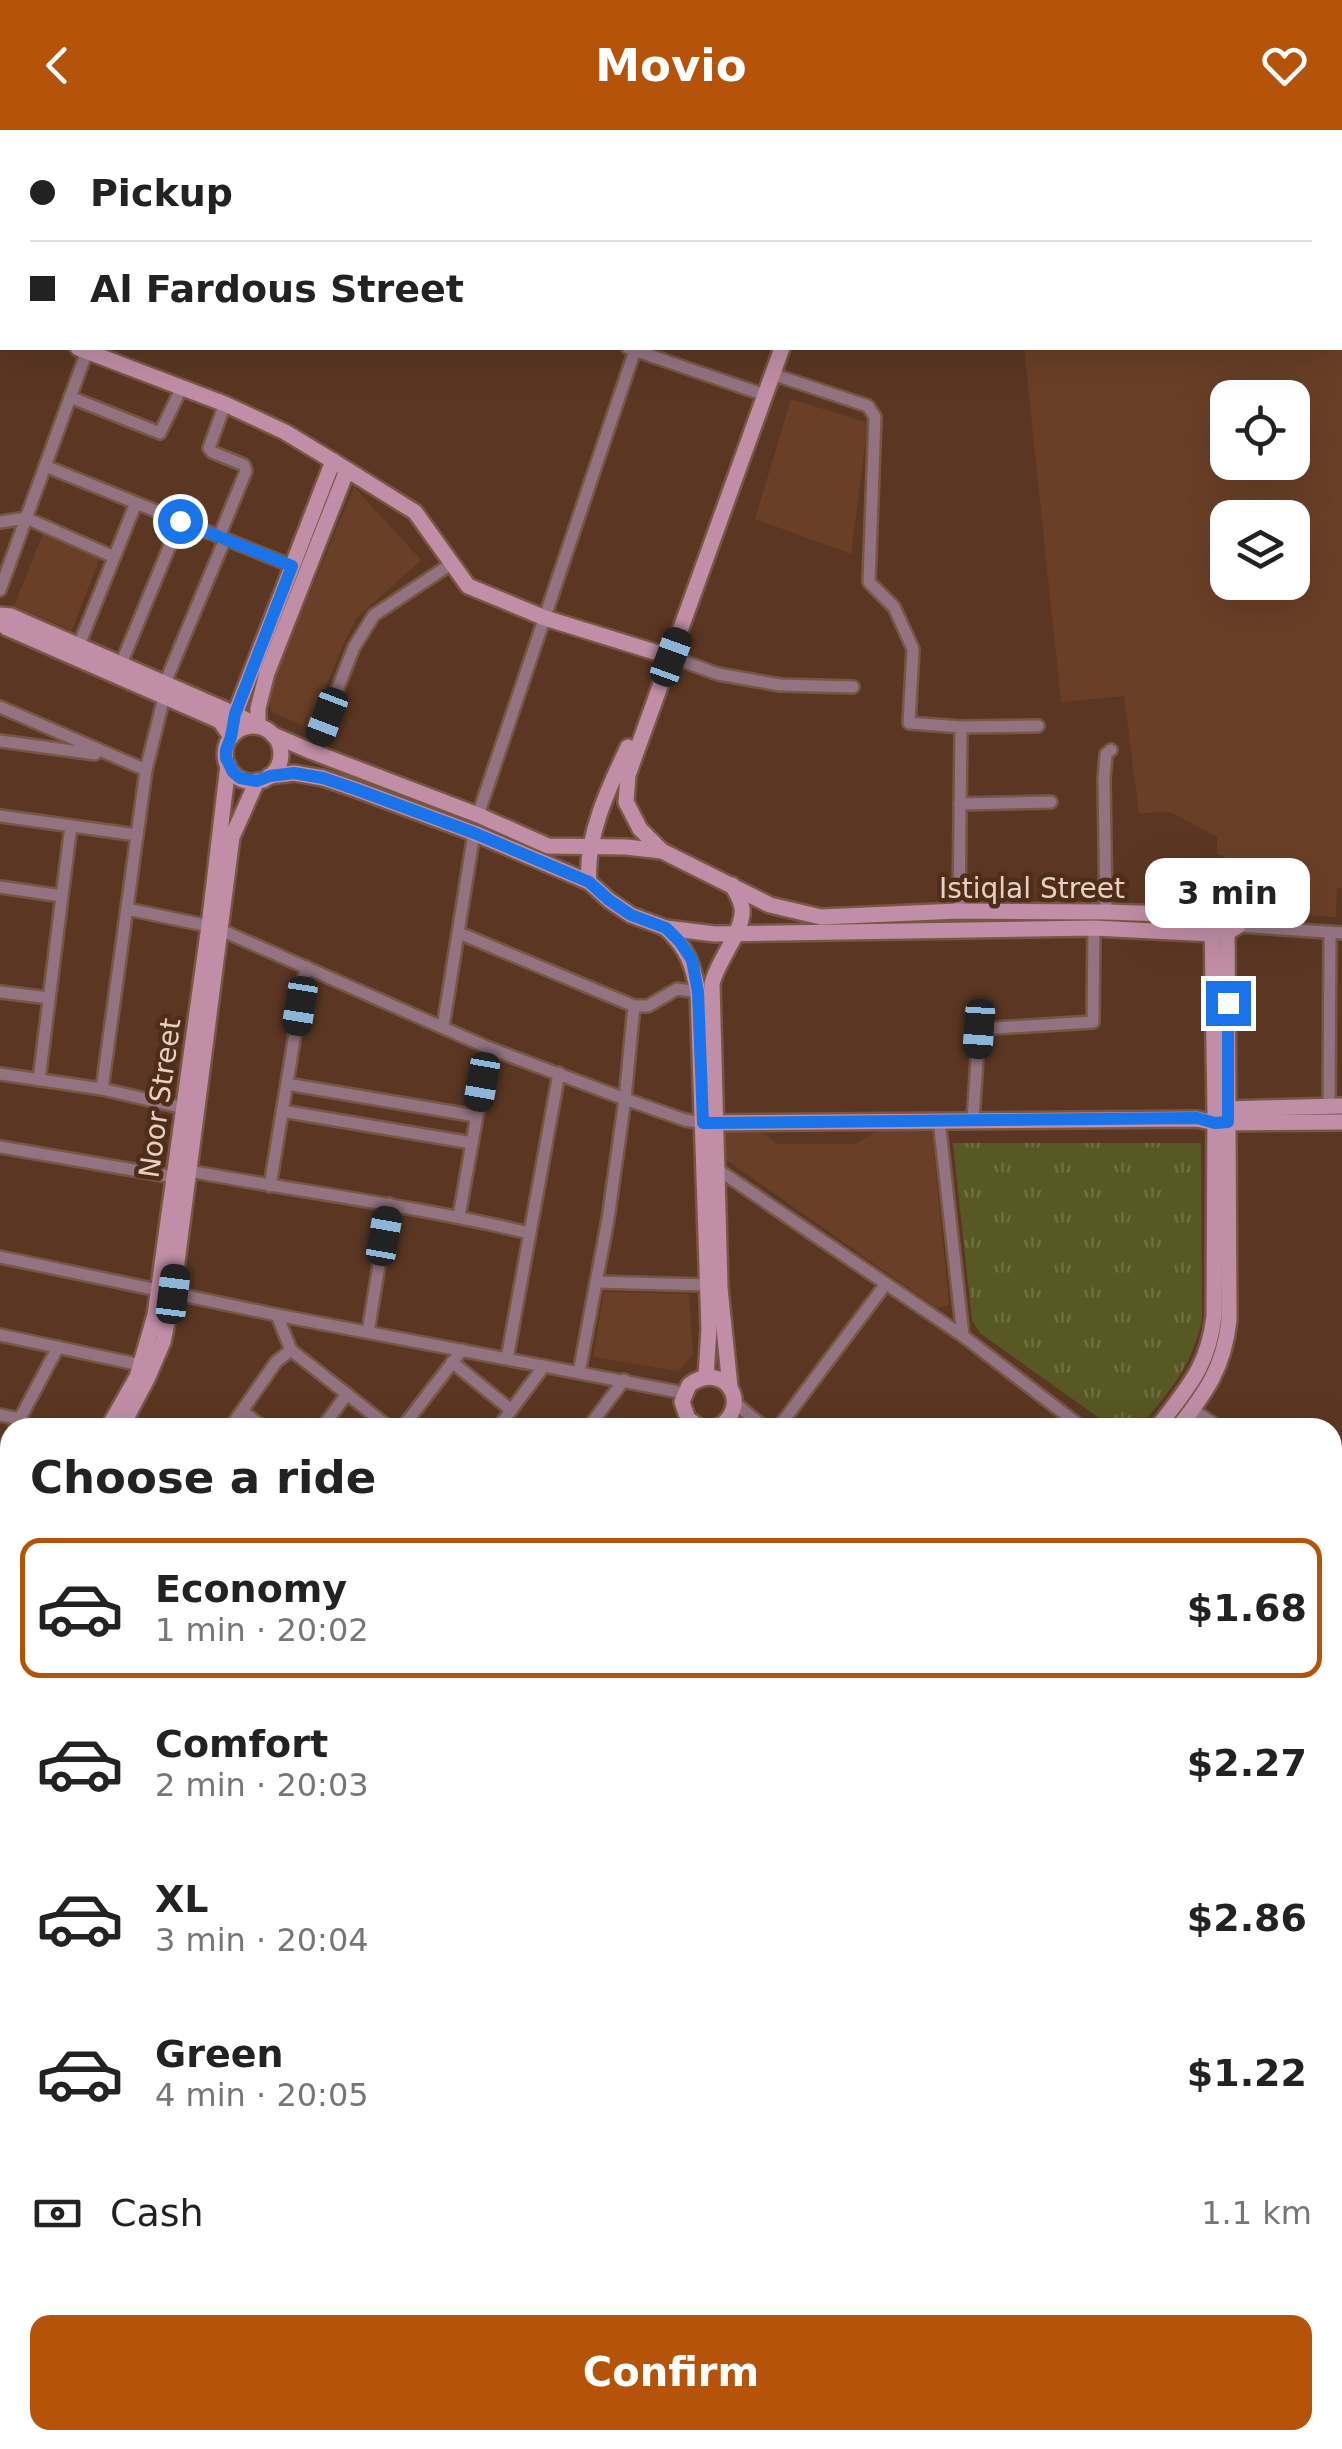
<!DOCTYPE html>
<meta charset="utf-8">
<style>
:root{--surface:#fff;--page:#f2f2f2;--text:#222;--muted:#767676;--line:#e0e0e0;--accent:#b45309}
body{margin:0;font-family:"DejaVu Sans",sans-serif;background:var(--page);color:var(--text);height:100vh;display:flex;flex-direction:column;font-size:38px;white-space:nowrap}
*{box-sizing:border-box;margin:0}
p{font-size:32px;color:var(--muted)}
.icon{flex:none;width:55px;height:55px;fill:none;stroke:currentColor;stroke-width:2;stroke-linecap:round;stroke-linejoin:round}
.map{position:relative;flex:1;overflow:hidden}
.panel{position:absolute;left:0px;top:1288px;width:1342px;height:1032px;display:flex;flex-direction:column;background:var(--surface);border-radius:30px 30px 0 0;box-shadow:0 10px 40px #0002}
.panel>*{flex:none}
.hud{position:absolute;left:0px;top:0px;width:1342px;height:220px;box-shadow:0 10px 40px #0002;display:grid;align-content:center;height:220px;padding:0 30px;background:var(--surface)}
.controls{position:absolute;left:1210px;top:250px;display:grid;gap:20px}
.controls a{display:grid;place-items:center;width:100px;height:100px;border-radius:20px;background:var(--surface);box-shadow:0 10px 40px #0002;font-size:50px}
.end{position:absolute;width:45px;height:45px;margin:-22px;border:12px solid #1a73e8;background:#fff;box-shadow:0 0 0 5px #fff}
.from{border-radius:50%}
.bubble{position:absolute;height:70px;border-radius:20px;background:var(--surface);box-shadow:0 10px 40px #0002;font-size:32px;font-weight:700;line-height:70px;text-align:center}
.car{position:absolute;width:30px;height:60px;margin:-30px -15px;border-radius:12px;box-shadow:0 0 8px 2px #0007;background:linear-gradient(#222 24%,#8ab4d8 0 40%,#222 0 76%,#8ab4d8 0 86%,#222 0)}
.hud b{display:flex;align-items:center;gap:35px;height:95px;font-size:38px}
.hud b+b{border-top:2px solid var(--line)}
.hud i{width:25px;height:25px;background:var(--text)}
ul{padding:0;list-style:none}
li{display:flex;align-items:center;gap:30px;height:140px;margin:0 20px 15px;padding:0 10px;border:5px solid transparent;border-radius:20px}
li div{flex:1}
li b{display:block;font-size:38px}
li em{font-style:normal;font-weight:700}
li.current{border-color:var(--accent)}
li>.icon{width:90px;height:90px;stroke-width:1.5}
h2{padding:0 30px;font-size:45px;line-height:120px}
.pay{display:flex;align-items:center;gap:25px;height:110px;padding:0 30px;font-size:38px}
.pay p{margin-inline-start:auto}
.primary-button{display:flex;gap:20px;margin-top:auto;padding:20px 30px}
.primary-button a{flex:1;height:115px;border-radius:20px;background:var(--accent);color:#fff;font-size:40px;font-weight:700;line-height:115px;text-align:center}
header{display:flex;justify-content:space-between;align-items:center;height:130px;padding:0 30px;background:var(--accent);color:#fff;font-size:45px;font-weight:700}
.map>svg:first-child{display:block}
</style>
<header><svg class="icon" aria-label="back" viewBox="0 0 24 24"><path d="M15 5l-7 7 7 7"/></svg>Movio<svg class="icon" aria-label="heart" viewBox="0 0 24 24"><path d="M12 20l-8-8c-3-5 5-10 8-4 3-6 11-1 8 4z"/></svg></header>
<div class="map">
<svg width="1342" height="2319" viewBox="0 0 1342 2319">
<defs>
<pattern id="park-tufts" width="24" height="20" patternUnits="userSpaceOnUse" patternTransform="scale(2.5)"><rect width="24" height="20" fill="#585824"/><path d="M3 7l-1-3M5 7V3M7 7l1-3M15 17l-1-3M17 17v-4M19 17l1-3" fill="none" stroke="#706f42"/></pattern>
</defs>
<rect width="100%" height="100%" fill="#5b3723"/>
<g fill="#6a3f27" fill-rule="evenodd">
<path d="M996,0h346v758h-5l-1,29 -55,-3v-15l-39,-2 -8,-36 -17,-7v-17l-46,-25 -32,1 -15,-117 -63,6 -37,-354h316v-216h-344zM1228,268h64v64h-64zM1228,388h64v64h-64z"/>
<path d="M791,269l77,24 -17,131 -96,-35z"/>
<path d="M354,357l67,73 -65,59 -13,26 -34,83 -37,-16 -4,-18z"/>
<path d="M44,401l57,24 -29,75 -58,-24z"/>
<path d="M879,1000l53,2 17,173 -12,3 -213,-150 -1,-27h38l16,13h79z"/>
<path d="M604,1162l85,2 4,60 -14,17 -86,-14z"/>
<path d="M10,2220v55l-10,-6v-34z"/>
</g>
<g fill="url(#park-tufts)">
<path d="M1201,1013l1,177c-11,48 -32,70 -62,107h-28l-132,-94 -8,-13 -19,-177z"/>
<rect x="0" y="2008" width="10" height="40"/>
</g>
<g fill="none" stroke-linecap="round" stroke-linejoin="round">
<g stroke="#775643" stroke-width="16">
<g id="street">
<path d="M96,0v2"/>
<path d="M322,0l1,2"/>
<path d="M23,2v-2"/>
<path d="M126,2l1,-2"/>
<path d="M709,2l1,-2"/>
<path d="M0,54h2"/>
<path d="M628,218l137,47"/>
<path d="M772,244l96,32 7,11 -6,165 25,25 19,42 -4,74 52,4 -2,184"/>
<path d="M70,267l90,36 22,-46"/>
<path d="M45,336l247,100"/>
<path d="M0,392l26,-4 88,39"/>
<path d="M219,407l27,-66 -2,-6 -32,-13 -3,-4 16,-44"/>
<path d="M0,460l87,-239"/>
<path d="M79,515l57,-142"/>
<path d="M671,527l47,17 62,11 73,2"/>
<path d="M121,534l59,-143"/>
<path d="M165,553l60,-144"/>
<path d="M0,577l146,63"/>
<path d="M961,597l77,-1"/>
<path d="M0,611l95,13"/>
<path d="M313,622l41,-105 20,-32 77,-51"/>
<path d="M960,674l91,-2"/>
<path d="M478,685l157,-465"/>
<path d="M0,686l137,19"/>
<path d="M0,757l62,9 -23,184"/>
<path d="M62,766l9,-70"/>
<path d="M127,779l82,17"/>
<path d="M1106,782l-2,-132 2,-26 5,-4"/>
<path d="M1238,796l104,7"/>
<path d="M221,800l268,118 136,51 60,21 18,3"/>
<path d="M459,803l175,73h14l29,-17 21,3"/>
<path d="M0,862l49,6"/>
<path d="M443,897l31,-194"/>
<path d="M0,944l102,15 82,19"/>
<path d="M287,954l189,32"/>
<path d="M102,959l44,-319 18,-73"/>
<path d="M1329,976l1,-174"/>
<path d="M282,981l190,32"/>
<path d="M939,990l24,216"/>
<path d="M973,990l6,-91 114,-7 1,-94"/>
<path d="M0,1017l174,30"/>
<path d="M713,1039h4l246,167 120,92"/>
<path d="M189,1041c114,21 228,35 340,62"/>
<path d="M270,1056l36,-219"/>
<path d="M459,1086l30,-168"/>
<path d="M0,1127l277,58 407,78"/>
<path d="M596,1152l111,3"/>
<path d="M277,1185l14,35 99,78"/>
<path d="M368,1202l21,-128"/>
<path d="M0,1205l141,30"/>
<path d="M507,1229l52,-286"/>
<path d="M452,1232l59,48"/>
<path d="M579,1243l29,-154 17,-120 9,-93"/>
<path d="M735,1273l30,25"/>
<path d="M1192,1279l28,19"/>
<path d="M242,1281l22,17"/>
<path d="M0,1285l20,4"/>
<path d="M15,1298l43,-81"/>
<path d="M230,1298l46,-66 15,-12"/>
<path d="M322,1298l25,-34"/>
<path d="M402,1298l60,-78"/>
<path d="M498,1298l46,-62"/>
<path d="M588,1298l36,-48"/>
<path d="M778,1298l107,-143"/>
<path d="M0,1326l10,-19"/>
<path d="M1332,1335h10"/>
<path d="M0,1391l10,7"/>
<path d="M1341,1414l1,41"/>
<path d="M1332,1542h10"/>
<path d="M0,1578l10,8"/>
<path d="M0,1667l10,-17"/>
<path d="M1338,1724l1,-104"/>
<path d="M1332,1802h10"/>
<path d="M0,1803l10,-17"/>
<path d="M0,1859h10"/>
<path d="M1332,2002l10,-1"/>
<path d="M0,2003h10"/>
<path d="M0,2054h10"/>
<path d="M0,2110h10"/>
<path d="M1332,2139h10"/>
<path d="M0,2185l10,7"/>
<path d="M0,2215l10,-16"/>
<path d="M0,2280l10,6"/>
<path d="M1332,2290l10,22"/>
<path d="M48,2310l15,9"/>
<path d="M201,2310l12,9"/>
<path d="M345,2310l11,9"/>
<path d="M457,2310l15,9"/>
<path d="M588,2310l1,9"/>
<path d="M686,2310l10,9"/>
<path d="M774,2310l11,9"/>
<path d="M864,2310l12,9"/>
<path d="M1089,2310l3,9"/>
<path d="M1166,2310l2,9"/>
<path d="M1277,2310l1,9"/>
<path d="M87,2319l4,-9"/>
<path d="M502,2319v-9"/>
<path d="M638,2319l8,-9"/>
<path d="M944,2319l7,-9"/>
<path d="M1008,2319l6,-9"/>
</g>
</g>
<g stroke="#775643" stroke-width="20">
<g id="secondary">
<path d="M855,2v-2"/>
<path d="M0,194h2"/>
<path d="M78,218l147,56 60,28 48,29 82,51 53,74 77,32 126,39"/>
<path d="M0,485l11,1 224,98 23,12"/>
<path d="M0,492l7,6 213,93 11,16"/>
<path d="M258,596v-18l9,-35 80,-203"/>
<circle cx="253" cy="624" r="28"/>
<path d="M231,607l4,-23 98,-253"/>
<path d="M269,646l25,-3 29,5 35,12 116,43 115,49 20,18 22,15 35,13 49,6 379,-6 118,6 15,-1 11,-7 -11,-10 -121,-4 -147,-1 -138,6 -51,-12 -108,-54 -36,-4 -78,-1 -70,-31 -165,-63 -40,-17"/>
<path d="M662,721l-22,-22 -14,-27 2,-27 154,-427"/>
<path d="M589,752c-4,-45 20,-95 39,-135"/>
<path d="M666,798c22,22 26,34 32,64l11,337 -3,47"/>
<path d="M1221,979l121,-3"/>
<path d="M703,993l494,-4 18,4 127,-1"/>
<path d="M730,1257l-10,-99 -8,-304c5,-23 33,-55 30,-76 -1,-8 -6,-16 -10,-23"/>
<path d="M108,1298l29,-51 18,-62 54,-389 19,-161"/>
<path d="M121,1298l26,-49 16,-37 10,-49 59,-456 25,-56"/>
<path d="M701,1298l-13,-9 -6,-17 7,-17c36,-26 65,21 28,43"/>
<path d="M1157,1298c30,-40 51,-60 57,-112l1,-207 -3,-184"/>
<path d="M1178,1298c29,-37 46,-61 51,-108l-2,-395"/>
<path d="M0,1485l10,-17"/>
<path d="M0,1511l10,-18"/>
<path d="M0,1930l10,1"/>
<path d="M0,1946h10"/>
<path d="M375,2319l7,-9"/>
<path d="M392,2319l6,-9"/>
</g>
</g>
<g stroke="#775643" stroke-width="22">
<g id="primary">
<path d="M252,2l6,-2"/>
<path d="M296,2l6,-2"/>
<path d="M0,102h2"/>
<path d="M0,124l2,-1"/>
</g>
</g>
<use href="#street" stroke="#937382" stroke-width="11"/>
<use href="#secondary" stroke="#c08ea6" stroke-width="15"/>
<use href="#primary" stroke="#e3a3c1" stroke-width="18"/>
</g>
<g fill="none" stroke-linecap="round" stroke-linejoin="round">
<path stroke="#1a73e8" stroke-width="12" d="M180,391l112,45 -57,148 -4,23 -5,13v8l7,14 7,6 17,3 13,-5 24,-3 29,5 35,12 116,43 115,49 20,18 22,15 35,13 14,14 12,18 6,32 5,131 494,-5 18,5 13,-1v-119"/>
</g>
<g text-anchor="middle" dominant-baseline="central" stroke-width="9" stroke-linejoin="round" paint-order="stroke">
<g font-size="28" fill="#e7d0c4" stroke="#502d19">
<text x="1032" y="758">Istiqlal Street</text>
<text transform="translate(160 968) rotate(-82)">Noor Street</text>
</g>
</g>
</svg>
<div class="controls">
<a><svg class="icon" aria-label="locate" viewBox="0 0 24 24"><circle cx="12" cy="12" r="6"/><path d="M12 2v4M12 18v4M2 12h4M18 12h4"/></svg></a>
<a><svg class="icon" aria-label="layers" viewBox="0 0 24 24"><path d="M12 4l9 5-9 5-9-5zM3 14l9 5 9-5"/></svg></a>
</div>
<i class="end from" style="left:180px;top:391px"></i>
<i class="end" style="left:1228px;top:873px"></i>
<div class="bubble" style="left:1145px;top:728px;width:165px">3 min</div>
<i class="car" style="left:671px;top:527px;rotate:20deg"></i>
<i class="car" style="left:327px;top:587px;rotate:201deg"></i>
<i class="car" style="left:300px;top:876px;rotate:189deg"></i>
<i class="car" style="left:979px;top:899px;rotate:184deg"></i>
<i class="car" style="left:482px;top:952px;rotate:190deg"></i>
<i class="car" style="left:384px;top:1106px;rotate:10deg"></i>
<i class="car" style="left:173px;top:1164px;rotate:7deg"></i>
<div class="hud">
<b><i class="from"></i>Pickup</b>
<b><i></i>Al Fardous Street</b>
</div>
<section class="panel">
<h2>Choose a ride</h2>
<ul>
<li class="current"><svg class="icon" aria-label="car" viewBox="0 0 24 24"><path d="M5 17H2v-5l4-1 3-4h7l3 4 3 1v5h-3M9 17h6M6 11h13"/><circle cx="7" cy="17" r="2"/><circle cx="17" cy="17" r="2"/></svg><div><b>Economy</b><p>1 min · 20:02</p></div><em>$1.68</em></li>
<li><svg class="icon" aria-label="car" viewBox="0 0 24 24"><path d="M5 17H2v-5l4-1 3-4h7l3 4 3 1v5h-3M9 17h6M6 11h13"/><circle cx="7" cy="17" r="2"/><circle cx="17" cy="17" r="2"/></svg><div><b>Comfort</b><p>2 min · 20:03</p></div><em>$2.27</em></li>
<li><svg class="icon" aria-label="car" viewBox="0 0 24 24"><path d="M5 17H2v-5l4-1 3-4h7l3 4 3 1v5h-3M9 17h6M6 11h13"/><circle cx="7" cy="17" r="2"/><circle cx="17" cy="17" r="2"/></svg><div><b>XL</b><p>3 min · 20:04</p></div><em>$2.86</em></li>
<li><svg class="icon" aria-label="car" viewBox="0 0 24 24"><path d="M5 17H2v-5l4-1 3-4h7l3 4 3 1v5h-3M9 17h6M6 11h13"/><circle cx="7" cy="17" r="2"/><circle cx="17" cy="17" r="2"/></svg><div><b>Green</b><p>4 min · 20:05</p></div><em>$1.22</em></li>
</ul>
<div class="pay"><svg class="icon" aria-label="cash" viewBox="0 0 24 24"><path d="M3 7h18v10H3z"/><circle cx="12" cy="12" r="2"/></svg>Cash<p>1.1 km</p></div>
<div class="primary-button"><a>Confirm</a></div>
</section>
</div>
